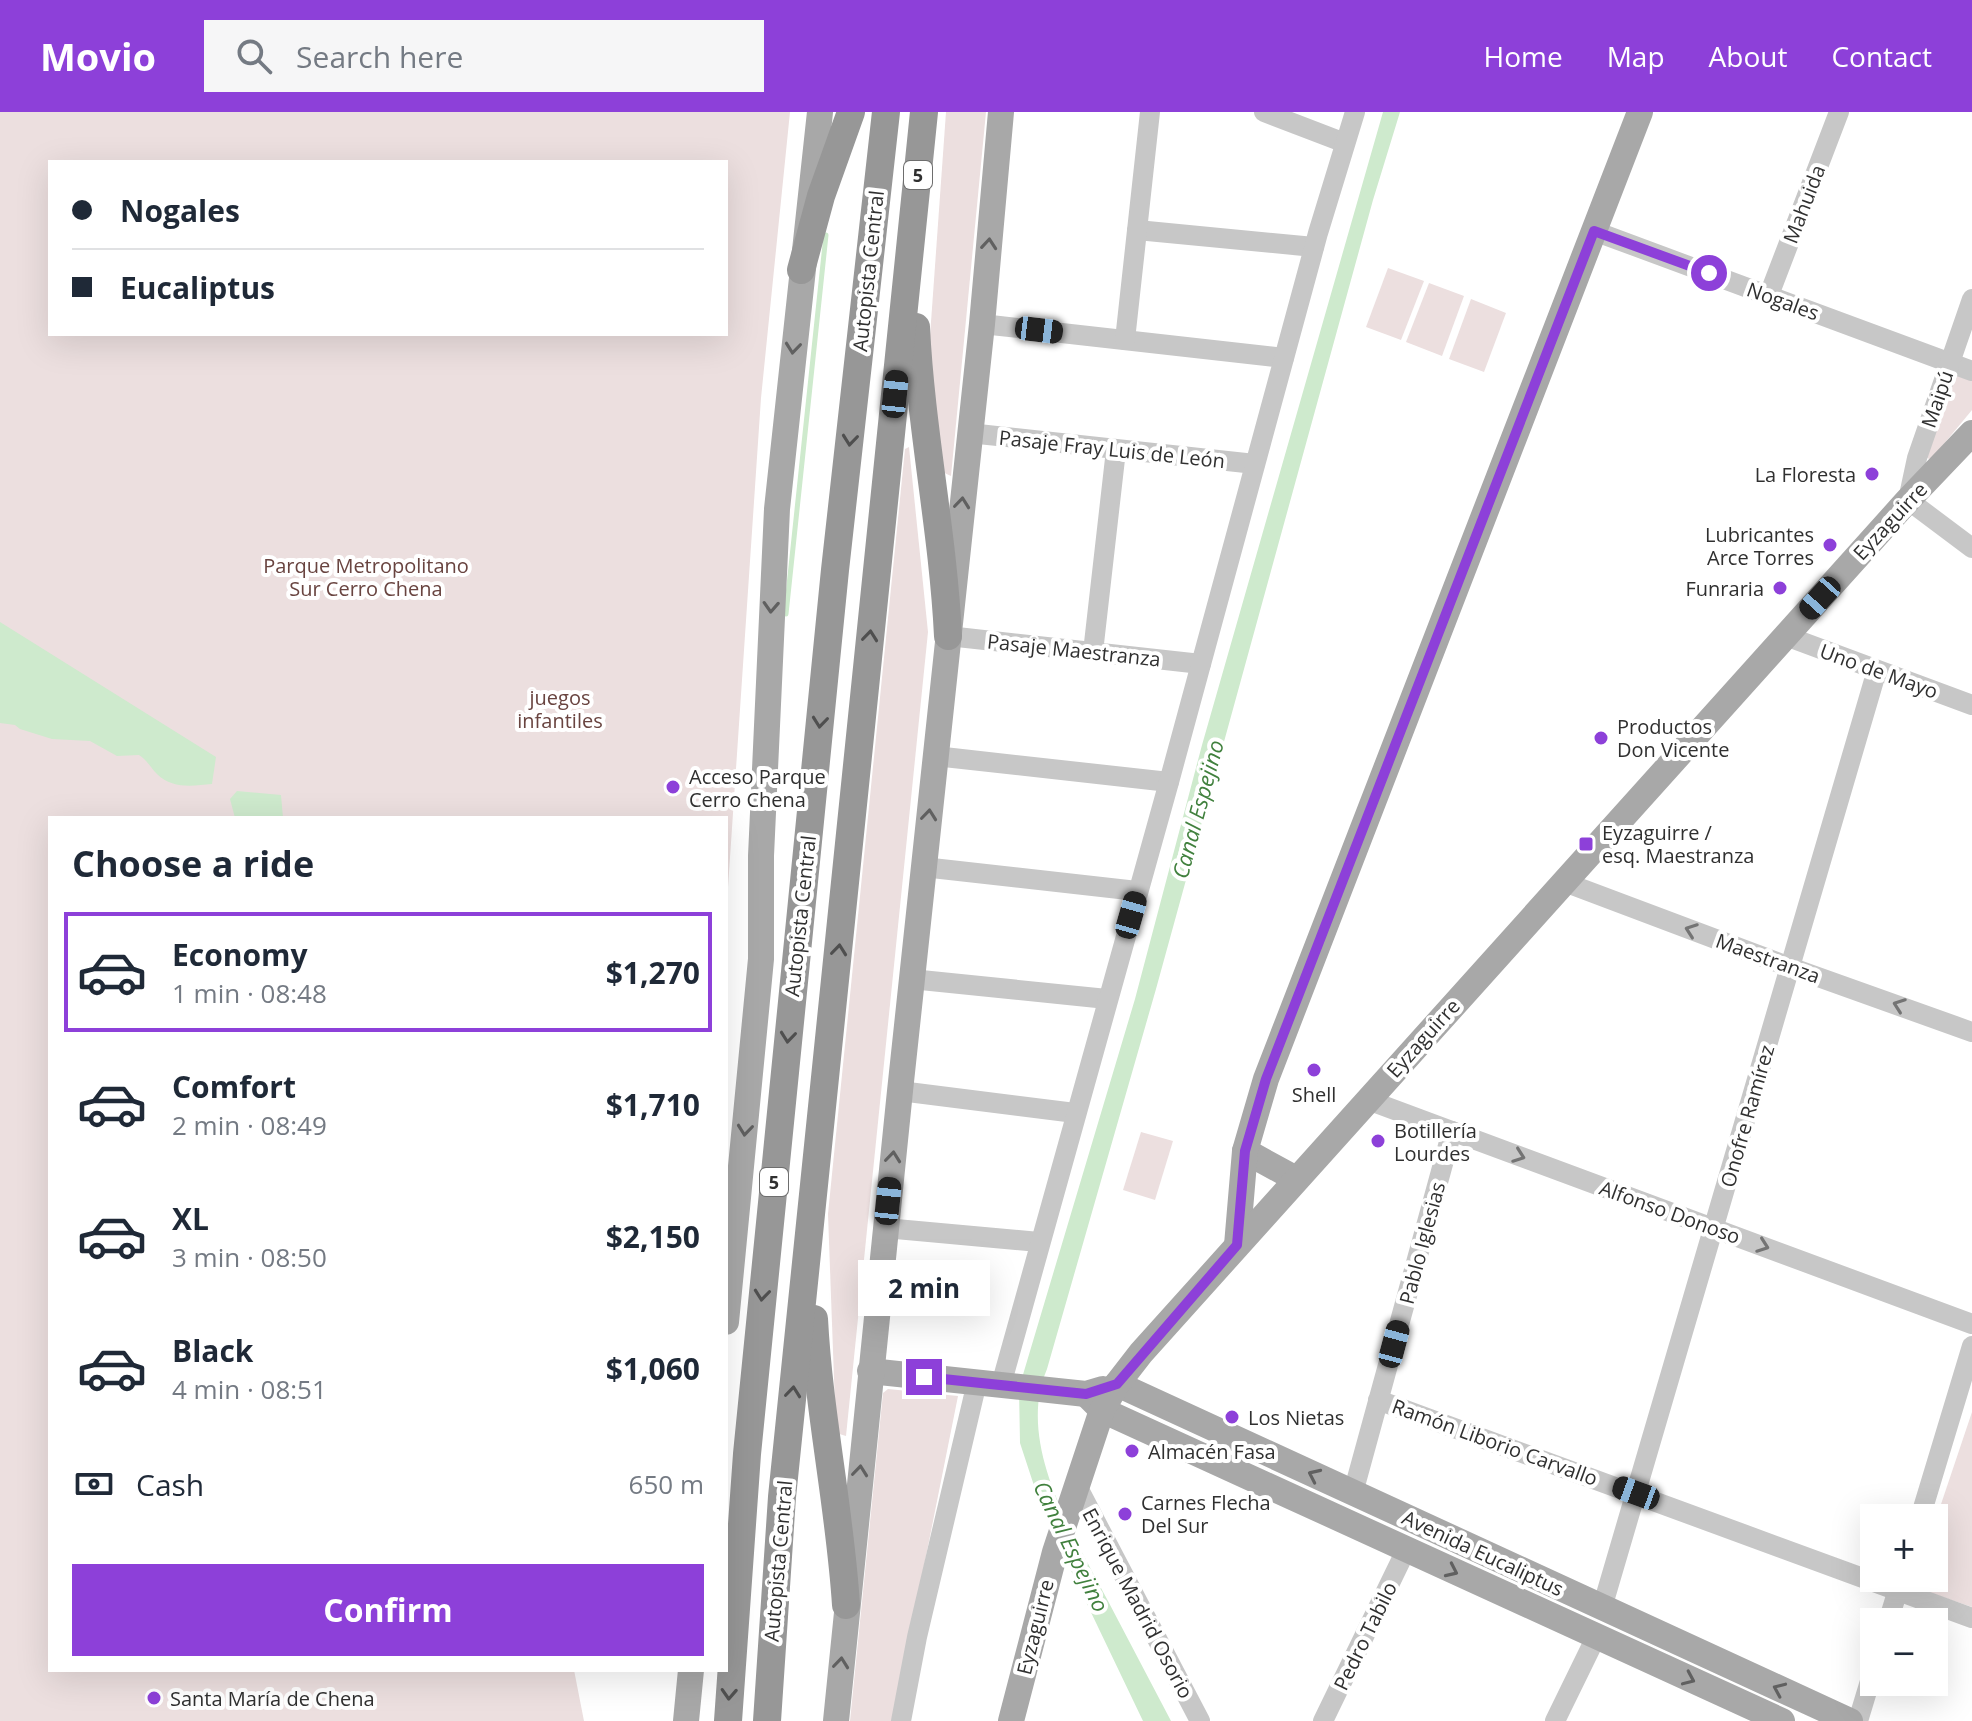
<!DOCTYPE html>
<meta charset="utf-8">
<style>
:root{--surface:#fff;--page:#f6f6f7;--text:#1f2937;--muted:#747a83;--line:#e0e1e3;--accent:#8d40d9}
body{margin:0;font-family:"Open Sans",sans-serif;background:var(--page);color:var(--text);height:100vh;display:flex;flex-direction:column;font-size:30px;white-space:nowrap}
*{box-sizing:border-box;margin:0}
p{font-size:26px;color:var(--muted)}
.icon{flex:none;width:44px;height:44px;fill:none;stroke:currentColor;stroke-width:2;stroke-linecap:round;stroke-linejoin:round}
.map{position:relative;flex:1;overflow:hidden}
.details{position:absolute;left:48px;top:704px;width:680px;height:856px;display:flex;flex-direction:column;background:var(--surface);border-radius:0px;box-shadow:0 8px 32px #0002}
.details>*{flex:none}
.banner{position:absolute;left:48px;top:48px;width:680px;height:176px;border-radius:0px;box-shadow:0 8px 32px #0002;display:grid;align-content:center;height:176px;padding:0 24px;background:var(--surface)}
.buttons{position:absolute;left:1860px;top:1392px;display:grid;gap:16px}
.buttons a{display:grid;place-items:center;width:88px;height:88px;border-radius:0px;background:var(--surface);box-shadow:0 8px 32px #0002;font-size:40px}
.end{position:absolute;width:36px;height:36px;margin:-18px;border:10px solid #8d40d9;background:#fff;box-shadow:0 0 0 4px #fff}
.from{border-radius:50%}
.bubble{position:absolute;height:56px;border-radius:0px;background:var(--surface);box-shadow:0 8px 32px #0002;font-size:26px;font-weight:700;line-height:56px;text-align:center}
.car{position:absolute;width:24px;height:48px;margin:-24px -12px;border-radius:10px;box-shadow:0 0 6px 2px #0007;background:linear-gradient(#222 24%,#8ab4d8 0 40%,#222 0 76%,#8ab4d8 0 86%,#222 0)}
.banner b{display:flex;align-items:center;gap:28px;height:76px;font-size:30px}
.banner b+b{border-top:2px solid var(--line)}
.banner i{width:20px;height:20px;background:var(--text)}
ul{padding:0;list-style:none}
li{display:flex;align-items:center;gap:24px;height:120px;margin:0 16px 12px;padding:0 8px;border:4px solid transparent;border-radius:0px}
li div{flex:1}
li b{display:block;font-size:30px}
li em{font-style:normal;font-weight:700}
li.on{border-color:var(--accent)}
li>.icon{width:72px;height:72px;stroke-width:1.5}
h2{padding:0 24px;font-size:36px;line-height:96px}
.pay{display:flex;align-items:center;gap:20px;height:88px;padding:0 24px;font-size:30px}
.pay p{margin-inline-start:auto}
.action{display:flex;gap:16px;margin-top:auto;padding:16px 24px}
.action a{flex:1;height:92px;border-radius:0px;background:var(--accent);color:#fff;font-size:32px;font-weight:700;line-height:92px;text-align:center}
header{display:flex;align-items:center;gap:48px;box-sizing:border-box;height:112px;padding:0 40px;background:var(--accent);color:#fff}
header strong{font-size:38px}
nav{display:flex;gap:44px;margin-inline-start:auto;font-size:28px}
.search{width:560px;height:72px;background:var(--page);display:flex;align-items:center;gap:20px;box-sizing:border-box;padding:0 28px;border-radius:0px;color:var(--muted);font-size:30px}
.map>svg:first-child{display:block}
</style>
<header>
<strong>Movio</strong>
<div class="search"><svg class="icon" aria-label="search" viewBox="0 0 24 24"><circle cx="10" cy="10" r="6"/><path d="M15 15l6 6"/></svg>Search here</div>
<nav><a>Home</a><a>Map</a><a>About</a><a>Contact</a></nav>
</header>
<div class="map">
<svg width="1972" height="1609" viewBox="0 0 1972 1609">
<rect width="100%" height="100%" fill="#fff"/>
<g fill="#ecdfdf" fill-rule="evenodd">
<path d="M0,0h790l-29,286 -35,519v-99h-676v852h524l10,51h-584zM50,50h676v172h-676z"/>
<path d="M946,0h40l-35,364 -13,-6 -10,-106z"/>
<path d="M1388,156l36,13 -23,59 -35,-13z"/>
<path d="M1429,171l35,13 -22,60 -36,-14z"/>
<path d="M1471,187l35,14 -22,59 -35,-13z"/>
<path d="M1957,263l15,3v32l-39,47 -4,2 -4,-3 23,-73z"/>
<path d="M909,335l19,185 -82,804 -10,-3 -8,-219 77,-765z"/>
<path d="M1141,1020l32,9 -18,59 -32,-10z"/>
<path d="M888,1277l70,7 -65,325h-43l33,-328z"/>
<path d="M1972,1300v195l-59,-20 3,-9h18v-53z"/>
</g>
<g fill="#ceeacd">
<path d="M1383,0h17l-27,88 -217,789 -109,380c-32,74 27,167 61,232 21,40 42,80 63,120h-28l-101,-211 -22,-67 -1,-55 116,-389 67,-254z"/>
<path d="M0,510l216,135 -4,27c-20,2 -40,5 -55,-10 -7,-7 -10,-14 -18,-19l-22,1 -27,-15 -38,-2 -32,-10 -5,-4 -15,-2z"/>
<path d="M237,679l44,4 2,23h-48l-5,-19z"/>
</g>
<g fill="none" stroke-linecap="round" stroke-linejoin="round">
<path stroke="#ceeacd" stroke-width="5" d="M786,502l40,-379"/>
<g stroke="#c7c7c7" stroke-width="20">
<path d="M1264,0l81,31"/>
<path d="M1137,118l177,17"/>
<path d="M1594,119l378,140"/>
<path d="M1769,183l70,-183"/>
<path d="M1972,187l-55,159 -9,42 64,48"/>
<path d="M982,212l302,34"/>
<path d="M1125,228l25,-228"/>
<path d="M969,321l286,31"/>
<path d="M948,524l253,28"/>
<path d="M1786,524l186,69"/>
<path d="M1093,540l23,-202"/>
<path d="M935,644l234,26"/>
<path d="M923,755l214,24"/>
<path d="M1564,770l226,85 182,65"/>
<path d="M911,867l196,20"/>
<path d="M900,979l175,22"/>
<path d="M1368,988l604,224"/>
<path d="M885,1116l154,14"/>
<path d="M1001,1273l168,-603 149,-549 37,-121"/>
<path d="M1378,1288l594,218"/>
<path d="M1076,1372l124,237"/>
<path d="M1353,1381l99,-362"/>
<path d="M1920,1406l52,-172"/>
<path d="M1602,1496l275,-938"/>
<path d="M1888,1510l13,-42"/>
<path d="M901,1609l16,-84 60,-255"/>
<path d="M1323,1609l83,-171"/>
<path d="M1555,1609l41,-84"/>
<path d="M1858,1609l16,-53"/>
</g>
<g stroke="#a8a8a8" stroke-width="26">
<path d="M1245,1039l51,28"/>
<path d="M1237,1133l8,-94 21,-72 374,-967"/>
<path d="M726,1210l35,-363v-103l16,-347 43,-397"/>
<path d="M870,1259l216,23 17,-5"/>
<path d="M1117,1272l733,337"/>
<path d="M1086,1282l16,16 680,311"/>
<path d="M686,1609l5,-51"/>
<path d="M836,1609l64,-630 82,-767 19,-212"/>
<path d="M1011,1609l44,-169 47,-142 15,-26 24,-31 767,-853 64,-67"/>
</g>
<g stroke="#979797" stroke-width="28">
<path d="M801,158l20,-74 30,-84"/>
<path d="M916,215c5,104 27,205 32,309"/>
<path d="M814,1207c5,96 26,190 32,286"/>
<path d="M728,1609l19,-267 88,-884 51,-458"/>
<path d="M767,1609l15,-224 142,-1385"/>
</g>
</g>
<defs><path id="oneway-chevron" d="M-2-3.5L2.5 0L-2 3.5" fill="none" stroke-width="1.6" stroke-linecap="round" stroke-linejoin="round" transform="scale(2)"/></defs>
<g stroke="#606060">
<use href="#oneway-chevron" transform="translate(989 132) rotate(-85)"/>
<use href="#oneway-chevron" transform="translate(793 236) rotate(96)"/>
<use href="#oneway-chevron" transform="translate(962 391) rotate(-84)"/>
<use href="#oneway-chevron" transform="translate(771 495) rotate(93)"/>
<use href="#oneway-chevron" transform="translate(929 703) rotate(-84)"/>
<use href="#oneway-chevron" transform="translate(745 1018) rotate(96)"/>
<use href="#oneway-chevron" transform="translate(893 1045) rotate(-84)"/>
<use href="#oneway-chevron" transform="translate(860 1359) rotate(-84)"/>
<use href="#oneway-chevron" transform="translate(1314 1363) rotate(-155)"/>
<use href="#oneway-chevron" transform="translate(1452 1459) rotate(25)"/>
<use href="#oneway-chevron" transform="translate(841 1551) rotate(-84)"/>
<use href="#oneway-chevron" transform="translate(1689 1567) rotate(24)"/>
<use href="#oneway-chevron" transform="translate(1779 1577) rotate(-156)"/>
</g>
<g stroke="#4f4f4f">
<use href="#oneway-chevron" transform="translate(850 328) rotate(96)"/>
<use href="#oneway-chevron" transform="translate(870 524) rotate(-84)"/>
<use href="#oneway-chevron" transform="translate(820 610) rotate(96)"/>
<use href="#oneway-chevron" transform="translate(839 838) rotate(-84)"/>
<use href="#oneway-chevron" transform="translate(788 925) rotate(96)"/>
<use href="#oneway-chevron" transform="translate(762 1183) rotate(96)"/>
<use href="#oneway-chevron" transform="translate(793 1280) rotate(-84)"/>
<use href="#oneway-chevron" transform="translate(729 1582) rotate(93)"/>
</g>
<g stroke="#747474">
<use href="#oneway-chevron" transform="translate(1691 818) rotate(-160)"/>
<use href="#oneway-chevron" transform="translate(1899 893) rotate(-160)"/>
<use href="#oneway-chevron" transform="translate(1519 1044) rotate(20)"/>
<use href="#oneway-chevron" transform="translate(1763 1134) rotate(20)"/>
</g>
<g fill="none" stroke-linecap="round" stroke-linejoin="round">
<path stroke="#8d40d9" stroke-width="10" d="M924,1265l162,17 31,-10 120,-139 8,-94 21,-72 328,-848 115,42"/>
</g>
<g fill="#8d40d9" stroke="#fff" stroke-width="3">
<circle cx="1872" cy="362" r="8"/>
<circle cx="1830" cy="433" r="8"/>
<circle cx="1780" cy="476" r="8"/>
<circle cx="1601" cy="626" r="8"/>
<circle cx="673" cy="675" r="8"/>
<rect x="1578" y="724" width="16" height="16" rx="4"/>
<circle cx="1314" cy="958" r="8"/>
<circle cx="1378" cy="1029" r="8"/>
<circle cx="1232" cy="1305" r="8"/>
<circle cx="1132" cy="1339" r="8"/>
<circle cx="1125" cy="1402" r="8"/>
<circle cx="154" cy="1586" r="8"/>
</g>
<g text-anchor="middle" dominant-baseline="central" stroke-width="8" stroke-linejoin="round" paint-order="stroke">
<g fill="#fff" stroke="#6e6e6e" stroke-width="2">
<rect x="904" y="49" width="28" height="28" rx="6"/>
<rect x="760" y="1056" width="28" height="28" rx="6"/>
</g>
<g font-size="18" font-weight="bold" fill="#303030">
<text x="918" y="63">5</text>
<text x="774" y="1070">5</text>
</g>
<g font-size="20" fill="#303030" stroke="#fff">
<text transform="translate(1804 92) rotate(-69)">Mahuida</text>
<text transform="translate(868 159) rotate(-84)">Autopista Central</text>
<text transform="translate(1783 189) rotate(20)">Nogales</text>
<text transform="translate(1937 287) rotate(-71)">Maipú</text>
<text transform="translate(1112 337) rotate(6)">Pasaje Fray Luis de León</text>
<text transform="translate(1890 409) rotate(-47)">Eyzaguirre</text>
<text transform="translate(1074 538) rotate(6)">Pasaje Maestranza</text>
<text transform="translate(1879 559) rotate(20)">Uno de Mayo</text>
<text transform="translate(800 804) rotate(-84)">Autopista Central</text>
<text transform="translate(1768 846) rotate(20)">Maestranza</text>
<text transform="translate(1423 926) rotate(-48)">Eyzaguirre</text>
<text transform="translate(1747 1004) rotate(-74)">Onofre Ramírez</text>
<text transform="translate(1670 1100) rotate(20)">Alfonso Donoso</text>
<text transform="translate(1422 1131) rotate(-75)">Pablo Iglesias</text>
<text transform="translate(1495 1330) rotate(20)">Ramón Liborio Carvallo</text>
<text transform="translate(1483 1441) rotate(25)">Avenida Eucaliptus</text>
<text transform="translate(778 1449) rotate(-85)">Autopista Central</text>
<text transform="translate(1138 1491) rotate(62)">Enrique Madrid Osorio</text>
<text transform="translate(1035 1515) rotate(-76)">Eyzaguirre</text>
<text transform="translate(1365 1524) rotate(-64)">Pedro Tabilo</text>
</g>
<g font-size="20" fill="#303030" stroke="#fff" text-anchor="start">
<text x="1856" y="362" text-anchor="end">La Floresta</text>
<text x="1814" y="422" text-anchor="end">Lubricantes<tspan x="1814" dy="23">Arce Torres</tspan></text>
<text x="1764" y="476" text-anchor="end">Funraria</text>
<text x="1617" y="614">Productos<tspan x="1617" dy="23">Don Vicente</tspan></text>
<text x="689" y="664">Acceso Parque<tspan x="689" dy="23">Cerro Chena</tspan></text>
<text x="1602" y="720">Eyzaguirre /<tspan x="1602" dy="23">esq. Maestranza</tspan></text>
<text x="1314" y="982" text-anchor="middle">Shell</text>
<text x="1394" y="1018">Botillería<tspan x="1394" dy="23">Lourdes</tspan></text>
<text x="1248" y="1305">Los Nietas</text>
<text x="1148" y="1339">Almacén Fasa</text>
<text x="1141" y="1390">Carnes Flecha<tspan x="1141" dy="23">Del Sur</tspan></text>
<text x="170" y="1586">Santa María de Chena</text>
</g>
<g font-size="20" fill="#694440" stroke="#fff">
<text x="366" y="453">Parque Metropolitano<tspan x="366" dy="23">Sur Cerro Chena</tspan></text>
<text x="560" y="585">juegos<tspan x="560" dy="23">infantiles</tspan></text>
</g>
<g font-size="22" font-style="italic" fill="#41813e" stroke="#fff">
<text transform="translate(1197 697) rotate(-75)">Canal Espejino</text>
<text transform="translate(1072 1434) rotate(64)">Canal Espejino</text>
</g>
</g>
</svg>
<div class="buttons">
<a>+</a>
<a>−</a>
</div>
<i class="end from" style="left:1709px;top:161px"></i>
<i class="end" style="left:924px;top:1265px"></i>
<div class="bubble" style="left:858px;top:1148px;width:132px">2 min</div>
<i class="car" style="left:1039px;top:218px;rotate:97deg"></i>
<i class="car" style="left:895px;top:282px;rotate:6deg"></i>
<i class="car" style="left:1820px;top:486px;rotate:222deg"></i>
<i class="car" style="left:1131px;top:803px;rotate:16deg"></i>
<i class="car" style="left:888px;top:1089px;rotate:6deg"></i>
<i class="car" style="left:1394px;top:1232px;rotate:15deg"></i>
<i class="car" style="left:1636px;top:1381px;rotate:290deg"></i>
<div class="banner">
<b><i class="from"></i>Nogales</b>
<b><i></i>Eucaliptus</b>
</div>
<section class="details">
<h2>Choose a ride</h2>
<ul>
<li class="on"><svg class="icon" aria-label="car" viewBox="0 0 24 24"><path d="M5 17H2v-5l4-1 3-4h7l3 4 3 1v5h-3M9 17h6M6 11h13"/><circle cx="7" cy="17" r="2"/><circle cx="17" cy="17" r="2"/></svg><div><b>Economy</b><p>1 min · 08:48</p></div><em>$1,270</em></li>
<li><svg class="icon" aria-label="car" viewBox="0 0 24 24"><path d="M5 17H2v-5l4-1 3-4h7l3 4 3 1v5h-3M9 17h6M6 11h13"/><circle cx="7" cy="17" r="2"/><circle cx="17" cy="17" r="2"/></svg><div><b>Comfort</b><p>2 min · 08:49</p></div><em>$1,710</em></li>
<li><svg class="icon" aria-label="car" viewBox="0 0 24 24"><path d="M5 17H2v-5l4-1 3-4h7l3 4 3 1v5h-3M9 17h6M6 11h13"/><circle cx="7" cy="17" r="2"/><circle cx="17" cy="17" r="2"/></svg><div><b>XL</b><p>3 min · 08:50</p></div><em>$2,150</em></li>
<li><svg class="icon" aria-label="car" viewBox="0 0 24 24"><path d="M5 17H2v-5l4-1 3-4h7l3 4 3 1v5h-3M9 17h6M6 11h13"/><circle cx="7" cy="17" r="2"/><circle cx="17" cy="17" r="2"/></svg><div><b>Black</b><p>4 min · 08:51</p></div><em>$1,060</em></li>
</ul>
<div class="pay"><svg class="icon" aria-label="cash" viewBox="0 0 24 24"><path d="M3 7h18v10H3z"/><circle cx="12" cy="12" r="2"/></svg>Cash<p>650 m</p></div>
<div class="action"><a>Confirm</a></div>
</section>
</div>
